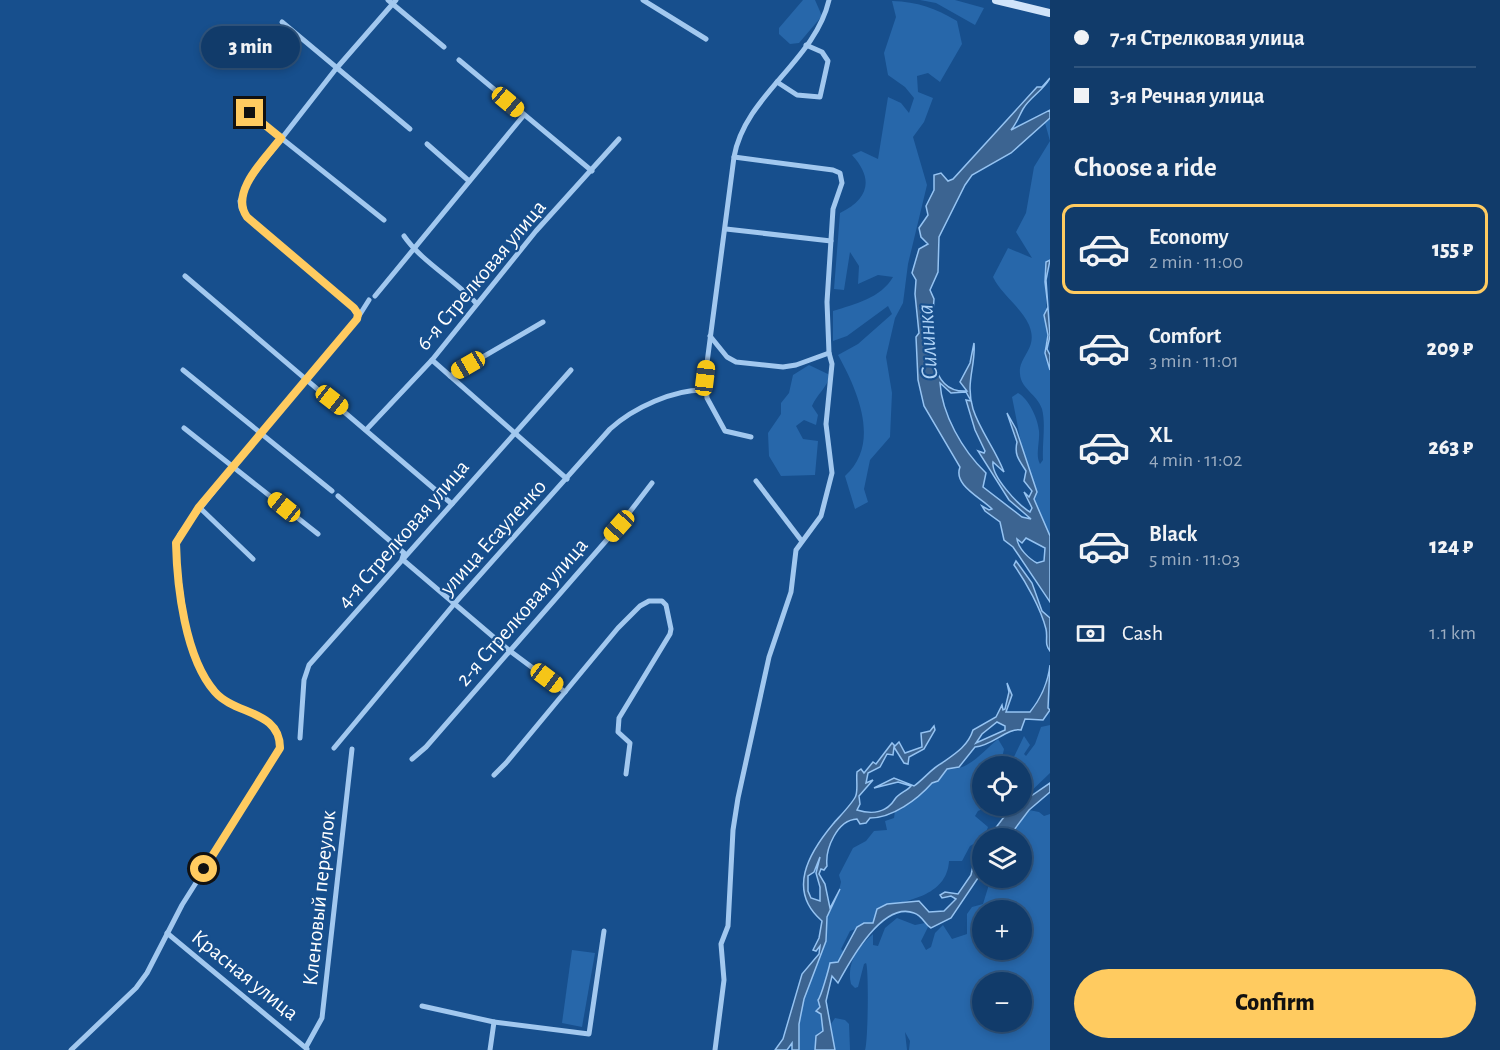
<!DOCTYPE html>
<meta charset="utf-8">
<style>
:root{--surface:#113b6a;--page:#1e4672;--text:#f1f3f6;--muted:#9cadc1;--line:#30557e;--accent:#ffcb60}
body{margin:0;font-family:"Alegreya Sans",sans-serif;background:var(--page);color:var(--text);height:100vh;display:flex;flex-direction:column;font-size:22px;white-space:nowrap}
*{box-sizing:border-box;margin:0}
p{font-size:20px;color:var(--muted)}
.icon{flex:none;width:33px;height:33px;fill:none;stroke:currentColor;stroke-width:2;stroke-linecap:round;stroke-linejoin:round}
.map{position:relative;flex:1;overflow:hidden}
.panel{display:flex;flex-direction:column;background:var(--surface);width:450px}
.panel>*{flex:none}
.top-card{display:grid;align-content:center;height:132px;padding:0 24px;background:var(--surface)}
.tools{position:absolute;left:972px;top:756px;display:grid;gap:12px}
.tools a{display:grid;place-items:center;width:60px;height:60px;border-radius:50%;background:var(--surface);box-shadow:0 3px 9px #0003,0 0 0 2px var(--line);font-size:30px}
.end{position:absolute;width:27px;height:27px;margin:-14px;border:8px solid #ffcb60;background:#111;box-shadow:0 0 0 3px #111}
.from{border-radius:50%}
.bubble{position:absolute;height:42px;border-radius:21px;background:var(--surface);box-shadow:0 3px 9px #0003,0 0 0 2px var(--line);font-size:20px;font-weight:800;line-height:42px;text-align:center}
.car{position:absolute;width:18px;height:36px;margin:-18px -9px;border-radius:8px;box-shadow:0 0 4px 2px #0007;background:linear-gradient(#f5c518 24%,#345 0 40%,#f5c518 0 76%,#345 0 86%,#f5c518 0)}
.top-card b{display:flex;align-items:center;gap:21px;height:57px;font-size:22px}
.top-card b+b{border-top:2px solid var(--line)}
.top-card i{width:15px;height:15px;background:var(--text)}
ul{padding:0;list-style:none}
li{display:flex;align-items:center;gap:18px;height:90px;margin:0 12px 9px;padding:0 12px;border:3px solid transparent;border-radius:12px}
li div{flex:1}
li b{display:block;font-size:22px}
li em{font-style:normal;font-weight:800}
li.active{border-color:var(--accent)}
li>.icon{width:54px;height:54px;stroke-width:1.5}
h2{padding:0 24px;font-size:27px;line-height:72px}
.pay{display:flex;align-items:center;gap:15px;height:66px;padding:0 24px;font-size:22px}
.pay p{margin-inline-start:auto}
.cta{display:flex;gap:12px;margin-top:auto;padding:12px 24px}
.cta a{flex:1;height:69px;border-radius:36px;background:var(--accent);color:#111;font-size:24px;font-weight:800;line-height:69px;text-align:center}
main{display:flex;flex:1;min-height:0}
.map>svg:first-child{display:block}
</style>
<main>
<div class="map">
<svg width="1050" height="1050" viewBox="0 0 1050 1050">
<rect width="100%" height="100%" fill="#174f8d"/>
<g fill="#2767aa" fill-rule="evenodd">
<path d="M803,0h12l7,16 -23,27 -9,1 -11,-10v-6z"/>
<path d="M920,0h35l29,8 -9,17 -39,-22z"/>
<path d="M892,1c26,1 43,7 65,20l5,23 -22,38 -12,-9 -11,3 1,16 15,6 -9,24 -11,15 14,48 -19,79 -5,39 -8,15 -9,39 6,36 -2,44 -20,23 -6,29 4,13 -13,7 -10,-33c36,-32 13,-85 -7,-121l20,-11 34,-30 -4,-8 -41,30 -14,5v-30c22,-7 48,-13 60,-34l-15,-2 -20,9 1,-18 -9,-14 -6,38 -10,-1 6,-76c29,-14 34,-34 12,-58l9,-4 17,8 10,-62 13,6 8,10 5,-15 -9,-11 -17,-12 -4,-22 12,-36z"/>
<path d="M1050,118v142l-3,1 -2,21 3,53 -3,12 5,23v166l-16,-37 3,-7 -13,-34 -12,-61 6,-4c11,6 20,26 21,38 1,11 -4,24 1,33l3,-4c-1,-17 3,-36 -1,-51 -5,-15 -21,-20 -22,-35 -2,-18 19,-25 9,-49 -8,-18 -28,-31 -36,-48l15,-29 24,10 -16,-26 10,-19 8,-46 16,-26 -5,-18z"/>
<path d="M809,365l21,10c-3,13 -13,19 -18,31l6,9 -2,10 -12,-5 -8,6 7,13 15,2 -3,34 -34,1 -12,-20 -1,-23 13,-19v-11l8,-10 4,-18z"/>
<path d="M1050,725v48l-28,27v-34h-8l-2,-5 12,-25 6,9 -6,9 2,2 9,-12 6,-17z"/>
<path d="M998,739l6,10 -3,14 4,3h-23v40h8l-12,5 -3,5 13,11 -4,11 -14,8 -8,15h-13c-2,36 -44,40 -71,47l-5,15 -23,8 -9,18 4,4 -7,10 -9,2c-1,7 -7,30 -11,35l2,7 -4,4 5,3 2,17 -5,2 -3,17h-16v-26l5,-25 22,-58 1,-24 11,-22 3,-13 -2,-7 14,-27 13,-7 8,-10 13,-1 -2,-9 9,-3 1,-7 7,-2 30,-26 6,-1 9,-13c22,2 35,-17 51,-30z"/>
<path d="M1029,810l10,2 5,4 6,-2v236h-141l1,-9 -5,-9 2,18h-42c3,-6 4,-82 1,-87l-2,1 -6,23 -3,1 -4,-4c-5,-21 7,-37 22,-50v11l5,1 7,-18 12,-10 18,7 10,-2 3,4 -7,14 5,9 5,-3 4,-14 8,-8 9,14 15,-5v-20l5,-7 11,-3 8,-26h31v-40h-14zM982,910h40v40h-40zM982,982h40v40h-40z"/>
<path d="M572,950l23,3 -13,74 -20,-4z"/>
<path d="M835,1018l10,2 4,4 1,26h-15l-4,-26z"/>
</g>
<g fill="#3c6491" stroke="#95c3f2" stroke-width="1.5" fill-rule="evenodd">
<path d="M1050,78c-6,12 -20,19 -27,31 -4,7 -6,14 -12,21l39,-20v8l-39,35 -39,22 -7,10 -26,52 -1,35 -8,18 4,9c-2,29 -11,95 33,92l-7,-9 10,-19 4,-20c2,23 -9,39 -1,66 7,22 23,41 31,63l-11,-10c-2,14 25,43 37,50l2,-4 -8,-16 5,5 3,-6 -8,-10 2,-10c-7,-11 -12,-16 -9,-29l-10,-29 9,16 21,63 -3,7 16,37v66l-37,-55 -9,-7 -4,-18 -15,-11 -3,-5 7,4 3,-1c-12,-12 -39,-24 -32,-42l-36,-61 -6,-26 -2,-43 3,-4 -4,-39 1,-14 -4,-7 7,-24 9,-5 -7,-7 -2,-9 9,-13 -2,-9 8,-16v-15l7,-2 7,8 5,-2 84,-92h5zM940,383l11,10 15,-1 5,9 -5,-1 9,30 10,21 -1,2 -6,-2 31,49 22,19 -9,-2 -39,-30 3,-14c-24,-23 -44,-59 -46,-90zM1026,538l19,10 -1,13 -7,2c-8,-4 -19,-15 -20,-24l5,4z"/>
<path d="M1050,260l-4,20 4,56 -3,13 3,6v15l-5,-17 3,-18 -4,-20 4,-8 -3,-25 1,-20z"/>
<path d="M1016,561l16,22 10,28 8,7v33c-6,-7 -2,-13 -4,-22 -5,-20 -20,-47 -32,-64z"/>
<path d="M1050,665l-2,43 2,2 -7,10 -18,-1 -4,11c-13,-3 -29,16 -46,17l-16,20 -12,2 -9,12 -6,2c-15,17 -40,35 -62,35l-4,5 -6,1 -3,-5c-20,1 -32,30 -30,47l-3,4 -3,-1 -2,5 6,10 5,24 10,-19 -13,28 -1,24 -22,58 -5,25v26h-7v-7l-5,7h-12l8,-11 19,-65 17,-20 1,-8 -4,5 -3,-1 6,-12 3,-17c-35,-30 -14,-67 11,-97 5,-6 22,-23 23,-29 2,-6 0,-17 1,-23l4,-3 3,4 9,-11 3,2 16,-21 3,3 4,-4 6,11 17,-6 -1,-14 9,-2 4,-5 1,4 -11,19 -15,8 -1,7 -4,-1 -10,-16 -1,8 -6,-1 -7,13 -12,6 -2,10 7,-3 -14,16 1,8 -3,6c16,5 30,2 38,-11 4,-6 12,-8 16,-13l-13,-4 -24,6 20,-10 20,8c10,-7 18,-18 28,-23 13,-9 26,-17 31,-33l23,-13 6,-12 1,5 2,-1 4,-17 -2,-9 5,12 -6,17h24c12,-15 18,-29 20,-47zM997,722l8,4v4l-29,13 6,-9zM820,857l-4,16 4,14v14l-9,-3 -3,-7v-15l6,-4z"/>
<path d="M1050,783v9l-21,18 -21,28h-20l19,-25 9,-3 1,-4h5l2,-10h7z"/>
<path d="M982,845v27l-31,46 -20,10c-7,-4 -8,-12 -17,-15 -31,-12 -63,46 -76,70l-6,-7 -6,25 9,49h-20l1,-14 7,-5 -2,-17 -5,-3 4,-4 -2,-7c3,-3 11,-32 12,-37l8,-1 19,-35 7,-4h9l4,-14 10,-5 32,-3 10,11 15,-1 12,-12 -5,-3 -9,2 -2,-3 5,-3 13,2 13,-19 4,-18z"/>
</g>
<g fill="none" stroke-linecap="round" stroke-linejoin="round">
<g stroke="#a2c8ef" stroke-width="5">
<path d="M388,0l56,47"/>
<path d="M643,0l63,39"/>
<path d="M282,22l128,107"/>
<path d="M459,60l133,111"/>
<path d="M777,82l20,13 23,2 8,-36 -6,-9 -16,-7"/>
<path d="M250,113l134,107"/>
<path d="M427,144l42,37"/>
<path d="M726,229l105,12"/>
<path d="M404,236c18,26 50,43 72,67"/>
<path d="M185,276l267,228"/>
<path d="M375,296l149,-181"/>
<path d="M358,314l-4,-6 -107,-91 -6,-9 -1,-7 10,-22 85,-109 61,-70"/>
<path d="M710,336l17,21 9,5 47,5 13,-2 33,-12"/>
<path d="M432,360l135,119"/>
<path d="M183,370l149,121"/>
<path d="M450,376l93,-54"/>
<path d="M184,428l134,106"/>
<path d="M366,430l66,-70 104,-129 83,-92"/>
<path d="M751,437l-26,-6 -18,-33 -2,-20 29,-221c11,-62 81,-96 95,-157"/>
<path d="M756,481l45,59"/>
<path d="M338,496l66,57 -2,6 108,92 55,41"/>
<path d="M199,507l54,52"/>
<path d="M300,738l4,-58 5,-15 262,-295"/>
<path d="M334,748l121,-145 155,-174c23,-21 64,-40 95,-39"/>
<path d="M412,759l14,-12 193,-221 33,-43"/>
<path d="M494,775l12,-12 112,-135 22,-22 9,-5h13l4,4 5,24 -1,5 -51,84 -1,14 12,11 -4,31"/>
<path d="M167,933l140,116"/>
<path d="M422,1006l72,16 -4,28"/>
<path d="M494,1022l95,12 15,-103"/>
<path d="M306,1047l16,-29 30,-269"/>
<path d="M71,1050l65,-62 11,-15 35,-68 99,-157c-1,-38 -46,-33 -66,-56 -31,-36 -32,-91 -39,-135v-14l4,-9 80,-101 97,-114 12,-19"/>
<path d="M715,1050l9,-70 -3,-36 7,-18 5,-96 5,-32 31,-141 22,-65 5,-42 25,-34 11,-43 -6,-49 6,-60 -3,-11 -2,-51 6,-93 9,-26 -2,-10 -7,-3 -99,-13"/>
</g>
<path stroke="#d0e4fa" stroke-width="8" d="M996,0l54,13"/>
</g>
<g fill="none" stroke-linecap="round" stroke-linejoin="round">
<path stroke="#ffcb60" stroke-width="8" d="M204,869l76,-121c0,-38 -45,-33 -65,-56 -30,-34 -38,-106 -39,-149l23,-36 158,-188 1,-5 -4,-6 -107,-91c-18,-25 19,-59 34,-79l-31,-25"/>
</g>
<g text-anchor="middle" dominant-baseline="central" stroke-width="4.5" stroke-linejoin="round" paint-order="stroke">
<g font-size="22" fill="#fff" stroke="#174f8d">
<text transform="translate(481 275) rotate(-50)">6-я Стрелковая улица</text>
<text transform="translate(403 534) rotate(-49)">4-я Стрелковая улица</text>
<text transform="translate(493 537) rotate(-48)">улица Есауленко</text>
<text transform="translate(522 612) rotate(-49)">2-я Стрелковая улица</text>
<text transform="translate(319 898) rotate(-84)">Кленовый переулок</text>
<text transform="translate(245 975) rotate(39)">Красная улица</text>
</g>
<g font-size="24" font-style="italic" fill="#aed2f6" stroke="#174f8d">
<text transform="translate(928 342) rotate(-94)">Силинка</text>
</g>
</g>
</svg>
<div class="tools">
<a><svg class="icon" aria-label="locate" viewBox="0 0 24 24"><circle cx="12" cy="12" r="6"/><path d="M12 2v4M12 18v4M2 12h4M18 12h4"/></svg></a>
<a><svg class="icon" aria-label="layers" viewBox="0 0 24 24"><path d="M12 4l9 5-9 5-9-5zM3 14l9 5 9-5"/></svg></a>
<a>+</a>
<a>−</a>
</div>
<i class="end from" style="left:204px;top:869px"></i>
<i class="end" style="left:250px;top:113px"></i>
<div class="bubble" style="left:201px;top:26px;width:99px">3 min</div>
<i class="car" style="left:508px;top:102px;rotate:130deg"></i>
<i class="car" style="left:468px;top:365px;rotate:240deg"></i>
<i class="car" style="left:705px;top:378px;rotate:7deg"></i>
<i class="car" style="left:332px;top:400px;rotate:128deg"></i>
<i class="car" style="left:284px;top:507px;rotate:309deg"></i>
<i class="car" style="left:619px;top:526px;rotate:222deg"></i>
<i class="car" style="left:547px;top:678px;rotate:127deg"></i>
</div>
<section class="panel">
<div class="top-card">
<b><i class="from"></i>7-я Стрелковая улица</b>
<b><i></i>3-я Речная улица</b>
</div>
<h2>Choose a ride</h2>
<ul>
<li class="active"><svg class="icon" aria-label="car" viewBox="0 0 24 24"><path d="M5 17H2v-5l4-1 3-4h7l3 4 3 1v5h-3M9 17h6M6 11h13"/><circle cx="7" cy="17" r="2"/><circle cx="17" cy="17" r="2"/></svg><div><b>Economy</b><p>2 min · 11:00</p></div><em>155 ₽</em></li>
<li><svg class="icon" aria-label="car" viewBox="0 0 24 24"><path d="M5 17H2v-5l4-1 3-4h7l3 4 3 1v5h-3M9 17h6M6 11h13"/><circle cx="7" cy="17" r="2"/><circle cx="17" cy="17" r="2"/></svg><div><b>Comfort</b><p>3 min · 11:01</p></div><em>209 ₽</em></li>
<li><svg class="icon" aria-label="car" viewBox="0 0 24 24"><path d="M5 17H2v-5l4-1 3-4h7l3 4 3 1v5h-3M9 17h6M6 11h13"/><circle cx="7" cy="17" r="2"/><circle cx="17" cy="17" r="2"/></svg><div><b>XL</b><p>4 min · 11:02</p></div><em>263 ₽</em></li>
<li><svg class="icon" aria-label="car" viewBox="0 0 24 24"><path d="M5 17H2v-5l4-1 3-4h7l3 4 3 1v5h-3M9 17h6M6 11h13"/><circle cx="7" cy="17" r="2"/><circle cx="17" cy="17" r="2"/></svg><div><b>Black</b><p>5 min · 11:03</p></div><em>124 ₽</em></li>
</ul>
<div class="pay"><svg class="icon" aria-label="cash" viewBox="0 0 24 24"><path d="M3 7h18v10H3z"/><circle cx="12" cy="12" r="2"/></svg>Cash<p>1.1 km</p></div>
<div class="cta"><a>Confirm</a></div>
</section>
</main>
